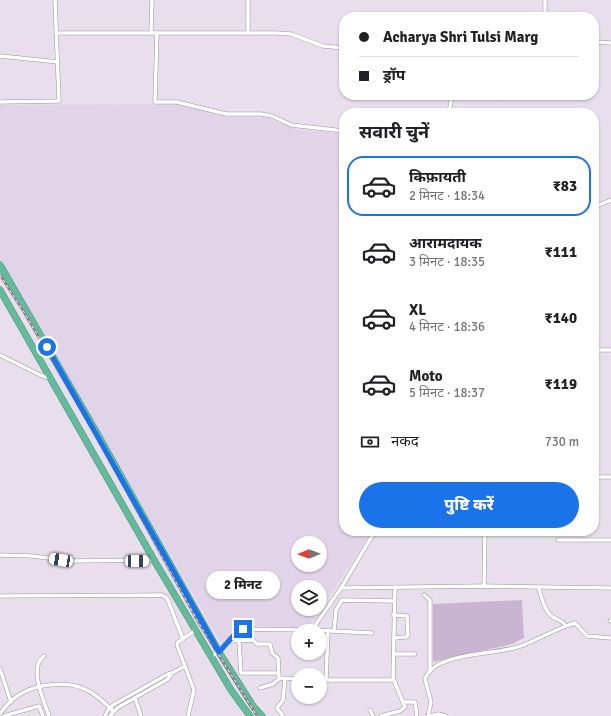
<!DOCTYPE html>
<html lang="hi">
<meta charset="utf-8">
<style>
:root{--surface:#fff;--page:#f2f2f2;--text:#202124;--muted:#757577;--line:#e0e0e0;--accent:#1a73e8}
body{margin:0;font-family:Signika,"Noto Sans Devanagari",sans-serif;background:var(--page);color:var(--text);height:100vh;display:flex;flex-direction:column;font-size:15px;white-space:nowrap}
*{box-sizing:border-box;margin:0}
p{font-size:13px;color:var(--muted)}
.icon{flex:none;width:22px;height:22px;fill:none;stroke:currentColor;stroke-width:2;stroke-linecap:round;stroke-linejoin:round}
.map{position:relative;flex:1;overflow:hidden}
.side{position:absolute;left:339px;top:108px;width:260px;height:428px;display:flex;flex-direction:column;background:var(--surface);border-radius:16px;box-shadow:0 1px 3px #0004}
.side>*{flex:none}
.guide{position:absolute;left:339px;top:12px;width:260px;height:88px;border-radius:16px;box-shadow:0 1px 3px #0004;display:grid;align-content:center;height:88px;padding:0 20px;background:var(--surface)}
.needle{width:26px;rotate:269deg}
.controls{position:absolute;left:291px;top:536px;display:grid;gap:8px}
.controls a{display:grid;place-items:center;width:36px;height:36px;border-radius:50%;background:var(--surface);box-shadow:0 1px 3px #0004;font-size:20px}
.end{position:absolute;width:18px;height:18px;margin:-9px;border:5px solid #1a73e8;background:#fff;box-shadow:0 0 0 2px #fff}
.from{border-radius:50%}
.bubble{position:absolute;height:28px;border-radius:14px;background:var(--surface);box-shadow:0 1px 3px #0004;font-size:13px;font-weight:800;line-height:28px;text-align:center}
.car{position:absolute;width:12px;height:24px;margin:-12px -6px;border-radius:5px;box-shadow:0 0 3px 1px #0007;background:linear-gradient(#fff 24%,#345 0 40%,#fff 0 76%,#345 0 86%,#fff 0)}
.guide b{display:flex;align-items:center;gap:14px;height:38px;font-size:15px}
.guide b+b{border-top:1px solid var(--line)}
.guide i{width:10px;height:10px;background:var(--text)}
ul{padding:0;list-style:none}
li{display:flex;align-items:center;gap:12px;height:60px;margin:0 8px 6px;padding:0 12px;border:2px solid transparent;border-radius:16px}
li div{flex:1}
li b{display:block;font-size:15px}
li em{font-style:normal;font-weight:800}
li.on{border-color:var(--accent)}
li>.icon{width:36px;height:36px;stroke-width:1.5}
h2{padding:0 20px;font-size:18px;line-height:48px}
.pay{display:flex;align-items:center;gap:10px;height:44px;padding:0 20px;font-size:15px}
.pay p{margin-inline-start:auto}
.cta{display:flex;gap:8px;margin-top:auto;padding:8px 20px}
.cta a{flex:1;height:46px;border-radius:24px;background:var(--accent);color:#fff;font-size:16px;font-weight:800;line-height:46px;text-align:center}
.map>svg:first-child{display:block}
</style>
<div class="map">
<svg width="611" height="716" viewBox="0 0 611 716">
<rect width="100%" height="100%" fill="#e8deec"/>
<path fill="#e1d3e8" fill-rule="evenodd" d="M174,104l54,13 39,1 28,11 49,5v397h28l-63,96 -69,1 -19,15 -221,-385v-153zM298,543h22v22h-22zM298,587h22v22h-22z"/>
<path fill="#c9b5d2" d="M522,600l2,38 -12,6 -79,18v-58z"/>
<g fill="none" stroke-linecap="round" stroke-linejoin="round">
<g stroke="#9a929f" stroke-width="4.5">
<g id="street">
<path d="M545,17v-17"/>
<path d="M56,33h220l15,1 32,12 21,2"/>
<path d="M151,33l1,-33"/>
<path d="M157,33l-2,69h22l49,12h35l11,2 19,9 53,6"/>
<path d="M248,33v-33"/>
<path d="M594,42l17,1"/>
<path d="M0,56l58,6"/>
<path d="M517,95h12"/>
<path d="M502,98v-3"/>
<path d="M0,102l59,-1 -4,-101"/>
<path d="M449,113l3,-18"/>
<path d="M594,207l17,-7"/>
<path d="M594,350h17"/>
<path d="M0,355l40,20 9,3"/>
<path d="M594,477h17"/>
<path d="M558,540h53"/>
<path d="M0,555l32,1 40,5 82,-1"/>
<path d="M484,586l1,-55"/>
<path d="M341,588l143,-2 127,2"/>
<path d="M539,588c2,9 6,24 14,29 6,4 9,3 13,9l9,-3 12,13 24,2"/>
<path d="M424,595l6,5v72"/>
<path d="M0,596l162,-1 5,3 16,41"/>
<path d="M393,615l14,1 1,19 -2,2 -12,1"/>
<path d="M610,621h1"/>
<path d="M312,630l29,-42 34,-57"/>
<path d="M334,631l2,-21 6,-10 52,1"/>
<path d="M230,641l23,-1 4,4h13l2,9 6,5 1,20 19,1"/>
<path d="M239,641l2,32h37"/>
<path d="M394,654h21"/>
<path d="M44,656c-16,11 0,45 5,60"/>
<path d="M212,657l24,-24 7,-4 69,1 60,3"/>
<path d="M0,669l11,33"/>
<path d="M320,680h73"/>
<path d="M326,680l2,-50"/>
<path d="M260,688l13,-4 7,-6"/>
<path d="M135,698l6,18"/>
<path d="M404,702h11l2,14"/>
<path d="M370,710l3,6"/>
<path d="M0,714c10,-15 25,-25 42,-28 32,-6 49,2 71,25"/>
<path d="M4,716l35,-10 4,10"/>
<path d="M105,716l3,-6 5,-5 55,-31 4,-1 13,-7"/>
<path d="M110,716l7,-8 51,-29 4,-6"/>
<path d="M188,716l6,-26 -17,-45 1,-3 18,-12"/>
<path d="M283,716l-6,-8 6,-8 2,-21"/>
<path d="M381,716l19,-5 5,-4 -12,-29 2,-91"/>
<path d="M428,716l3,-14 -6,-23c9,-28 74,-24 96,-33 15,-6 30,-14 45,-20"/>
<path d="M430,716l8,-2 8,2"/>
</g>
</g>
<g stroke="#518a77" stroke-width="7">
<g id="highway">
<path d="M0,265l98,170 121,217 34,54 9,10"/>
<path d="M0,290l154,270 77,130 19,26"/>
</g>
</g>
<use href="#street" stroke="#fff" stroke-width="3.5"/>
<use href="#highway" stroke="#62bc9b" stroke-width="6"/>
<g stroke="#87818a" stroke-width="2.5">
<path id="rail" d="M0,275l24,37 69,118 104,190 60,96"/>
</g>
<use href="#rail" stroke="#fff" stroke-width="1" stroke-dasharray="3" stroke-linecap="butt"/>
</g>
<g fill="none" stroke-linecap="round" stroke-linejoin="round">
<path stroke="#1a73e8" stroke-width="5" d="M47,347l172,305 17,-19 7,-4"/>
</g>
</svg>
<div class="controls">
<a><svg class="needle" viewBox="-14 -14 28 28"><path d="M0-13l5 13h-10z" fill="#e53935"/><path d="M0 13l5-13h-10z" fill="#757577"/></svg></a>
<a><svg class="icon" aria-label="layers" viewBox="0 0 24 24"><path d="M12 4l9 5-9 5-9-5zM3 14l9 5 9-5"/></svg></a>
<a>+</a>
<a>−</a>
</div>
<i class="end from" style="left:47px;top:347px"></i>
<i class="end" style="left:243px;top:629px"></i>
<div class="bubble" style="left:206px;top:571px;width:74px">2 मिनट</div>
<i class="car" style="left:61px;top:560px;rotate:279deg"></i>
<i class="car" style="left:137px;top:561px;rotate:89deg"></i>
<div class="guide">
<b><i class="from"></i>Acharya Shri Tulsi Marg</b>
<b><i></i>ड्रॉप</b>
</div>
<section class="side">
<h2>सवारी चुनें</h2>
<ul>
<li class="on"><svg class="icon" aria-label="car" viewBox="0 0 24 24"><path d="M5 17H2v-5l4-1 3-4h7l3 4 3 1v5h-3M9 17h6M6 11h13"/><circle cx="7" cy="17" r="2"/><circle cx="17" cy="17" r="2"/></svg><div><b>किफ़ायती</b><p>2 मिनट · 18:34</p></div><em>₹83</em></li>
<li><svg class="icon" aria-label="car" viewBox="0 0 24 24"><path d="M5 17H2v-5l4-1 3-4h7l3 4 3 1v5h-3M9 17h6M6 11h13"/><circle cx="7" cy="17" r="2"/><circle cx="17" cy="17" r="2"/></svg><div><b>आरामदायक</b><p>3 मिनट · 18:35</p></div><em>₹111</em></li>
<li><svg class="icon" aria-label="car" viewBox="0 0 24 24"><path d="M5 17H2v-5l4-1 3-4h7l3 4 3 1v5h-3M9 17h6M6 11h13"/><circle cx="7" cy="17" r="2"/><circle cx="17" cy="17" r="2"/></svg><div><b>XL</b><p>4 मिनट · 18:36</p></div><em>₹140</em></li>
<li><svg class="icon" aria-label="car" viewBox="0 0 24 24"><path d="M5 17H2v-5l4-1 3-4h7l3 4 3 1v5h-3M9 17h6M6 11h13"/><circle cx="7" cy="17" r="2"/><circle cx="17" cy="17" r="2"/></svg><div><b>Moto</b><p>5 मिनट · 18:37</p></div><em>₹119</em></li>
</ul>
<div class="pay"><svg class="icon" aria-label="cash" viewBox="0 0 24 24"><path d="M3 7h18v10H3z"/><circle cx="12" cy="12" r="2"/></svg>नकद<p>730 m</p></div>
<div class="cta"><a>पुष्टि करें</a></div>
</section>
</div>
